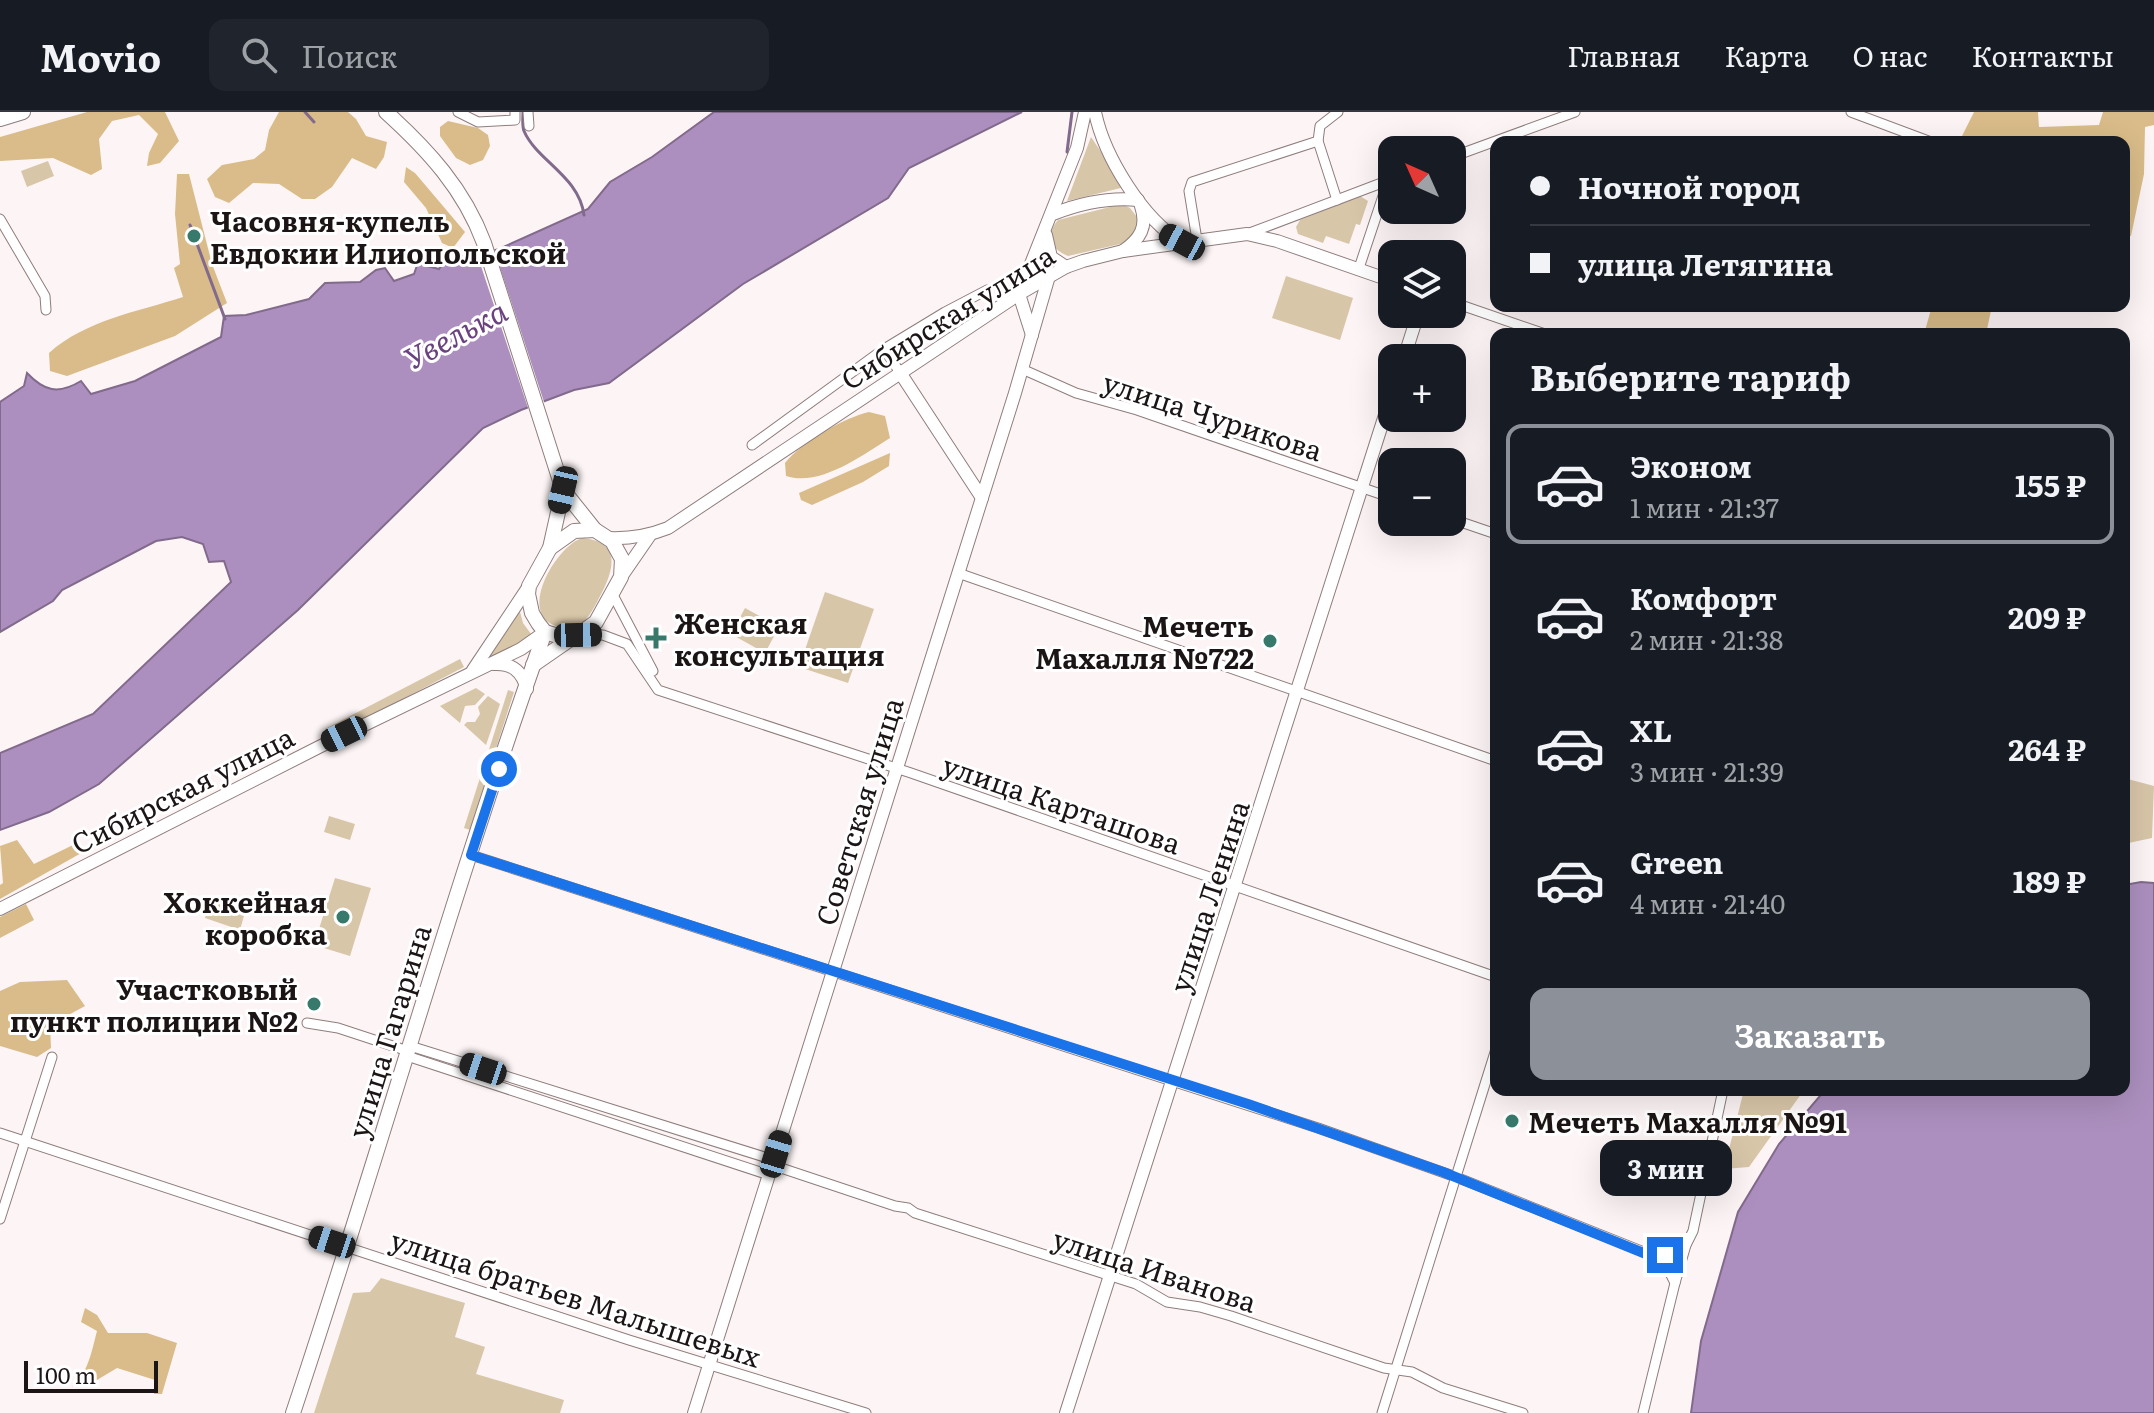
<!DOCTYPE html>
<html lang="ru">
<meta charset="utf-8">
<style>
:root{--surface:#171b24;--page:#20242c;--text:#f1f3f6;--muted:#9ea1a6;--line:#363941;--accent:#8c9099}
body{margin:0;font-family:Literata,serif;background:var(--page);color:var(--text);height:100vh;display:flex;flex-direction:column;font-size:30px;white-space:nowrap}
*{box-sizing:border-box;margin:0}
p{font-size:26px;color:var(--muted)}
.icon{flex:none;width:44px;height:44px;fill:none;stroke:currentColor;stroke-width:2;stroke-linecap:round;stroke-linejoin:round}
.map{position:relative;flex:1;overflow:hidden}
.sheet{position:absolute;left:1490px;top:216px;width:640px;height:768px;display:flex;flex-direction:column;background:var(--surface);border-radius:16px;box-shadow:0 8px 32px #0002}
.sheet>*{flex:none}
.banner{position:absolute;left:1490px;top:24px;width:640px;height:176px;border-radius:16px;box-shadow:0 8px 32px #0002;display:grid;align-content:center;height:176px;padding:0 40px;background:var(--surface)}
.needle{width:52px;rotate:315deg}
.buttons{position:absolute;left:1378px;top:24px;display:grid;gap:16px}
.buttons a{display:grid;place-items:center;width:88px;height:88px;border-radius:16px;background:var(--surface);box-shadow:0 8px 32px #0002;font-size:40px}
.scale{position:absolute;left:24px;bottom:20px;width:134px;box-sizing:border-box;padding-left:8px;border:4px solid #1c1515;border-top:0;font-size:22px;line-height:28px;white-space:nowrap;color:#1c1515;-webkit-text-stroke:6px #fff;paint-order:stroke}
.end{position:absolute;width:36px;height:36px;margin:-18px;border:10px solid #1a73e8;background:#fff;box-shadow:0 0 0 4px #fff}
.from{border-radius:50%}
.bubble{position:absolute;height:56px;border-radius:16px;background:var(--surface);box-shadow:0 8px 32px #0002;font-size:26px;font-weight:700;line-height:56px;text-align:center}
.car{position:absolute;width:24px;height:48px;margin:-24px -12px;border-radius:10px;box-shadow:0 0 6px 2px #0007;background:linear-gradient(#222 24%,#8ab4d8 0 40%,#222 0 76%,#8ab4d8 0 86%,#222 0)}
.banner b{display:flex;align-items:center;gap:28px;height:76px;font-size:30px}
.banner b+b{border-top:2px solid var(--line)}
.banner i{width:20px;height:20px;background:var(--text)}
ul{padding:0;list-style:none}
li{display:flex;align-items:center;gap:24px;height:120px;margin:0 16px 12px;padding:0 24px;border:4px solid transparent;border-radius:16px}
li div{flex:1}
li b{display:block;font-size:30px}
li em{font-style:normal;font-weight:700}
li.selected{border-color:var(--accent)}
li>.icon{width:72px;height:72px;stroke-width:1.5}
h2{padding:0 40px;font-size:36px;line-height:96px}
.cta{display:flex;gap:16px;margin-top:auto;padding:16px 40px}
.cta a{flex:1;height:92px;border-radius:16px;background:var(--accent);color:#fff;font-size:32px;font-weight:700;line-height:92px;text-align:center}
header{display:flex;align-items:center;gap:48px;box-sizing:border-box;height:112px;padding:0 40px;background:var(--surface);border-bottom:2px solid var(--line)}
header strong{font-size:38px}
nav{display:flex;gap:44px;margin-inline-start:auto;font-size:28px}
.search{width:560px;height:72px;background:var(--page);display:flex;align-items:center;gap:20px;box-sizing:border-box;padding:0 28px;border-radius:16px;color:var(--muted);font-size:30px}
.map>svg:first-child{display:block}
</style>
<header>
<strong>Movio</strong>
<div class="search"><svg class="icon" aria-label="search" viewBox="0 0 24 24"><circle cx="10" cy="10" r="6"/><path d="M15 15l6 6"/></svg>Поиск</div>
<nav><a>Главная</a><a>Карта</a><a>О нас</a><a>Контакты</a></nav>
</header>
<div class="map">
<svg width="2154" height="1301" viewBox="0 0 2154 1301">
<rect width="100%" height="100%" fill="#fdf5f5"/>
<g fill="#d8c6a8">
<path d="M1091,25l34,50 -58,14z"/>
<path d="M48,49l6,15 -27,11 -6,-16z"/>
<path d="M1360,84l8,5 -8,24 -4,-1 -7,20 -23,-8 -3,7 -25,-9 -2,-7 4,-7z"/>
<path d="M1122,92l8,4 10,13 -11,21 -61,14c-18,-7 -23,-21 -10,-36z"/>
<path d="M1286,164l67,22 -13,42 -68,-22z"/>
<path d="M582,426c45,4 29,39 15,64 -5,9 -10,19 -19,24 -6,3 -12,3 -18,1 -46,-10 -4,-81 22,-89z"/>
<path d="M825,480l49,17 -26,74 -49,-16z"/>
<path d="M518,492l5,19 11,15 -49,25z"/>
<path d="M745,496l34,19 -14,26 -34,-19z"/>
<path d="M460,547l4,8 -134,70 -5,-8z"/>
<path d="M476,576l9,6 -10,11 -10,1 -5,17 -20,-17z"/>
<path d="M508,578l6,2 -44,138 -6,-2z"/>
<path d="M488,584l12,8 -14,41 -22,-20 3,-3h8l5,-8 -2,-7z"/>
<path d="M2124,666l30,8 -2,52 -28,6z"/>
<path d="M329,704l26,8 -5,16 -26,-8z"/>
<path d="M335,766l36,10 -21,68 -36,-11z"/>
<path d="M210,789l35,11 -5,18 -35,-12z"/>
<path d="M1744,978h60l-55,77 -25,2z"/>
<path d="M381,1166l84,25 -10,34 30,10 -9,27 88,26 -4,13h-246l39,-120 17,-1z"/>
</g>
<g fill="#d9bc89">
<path d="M87,0h78l14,29 -19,22 -13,3 2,-13 9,-19 -19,-19 -27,6 -13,18 3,30 -11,6 -38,-17 -53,3v-24z"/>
<path d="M279,0h69l8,7 10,17 21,6 -3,15 -8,12 -24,-11 -20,29 -17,12h-13l-23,-15 -26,-1 -24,20 -14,-6 -8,-18 15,-14 32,-6 11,-9 4,-20z"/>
<path d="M1974,0h64l1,15 60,-2 4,-13h51v13l-9,2 -1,47 -13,62 -7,1v-95h-165z"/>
<path d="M448,9l30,7 10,7 2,11 -7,14 -13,5 -14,-7 -16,-22v-9z"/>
<path d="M406,55l9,6 50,59 -12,16 -11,-5 -16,-35 -22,-26z"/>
<path d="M177,62h12l23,90 15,39 -52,33 -108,40 -17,-5 -1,-18c37,-33 88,-41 134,-56l-9,-29 6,-4 -5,-50z"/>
<path d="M1932,194h60l-6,28h-62z"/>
<path d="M869,300l16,4 5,22c-29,18 -70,49 -104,38l-1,-13c17,-21 58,-45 84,-51z"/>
<path d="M890,341l-1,13 -26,16 -51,23 -11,-5 -2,-7z"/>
<path d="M17,728l17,24 41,-20 8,8 -83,47v-14l3,-2 -3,-37z"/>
<path d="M26,792l8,16 -34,18v-21z"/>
<path d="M67,868l18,26 -35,19 1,23 -14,9 -37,-11v-55l20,-9z"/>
<path d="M85,1196l12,7 11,18h39l30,10 -15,51h-8l1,-14 -38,-12 -25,15 -20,4c16,-13 20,-37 25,-56l-16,-9z"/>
</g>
<g fill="#ac8fbe" stroke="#816a8b" stroke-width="2">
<path d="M714,0h308l-113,56 -21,30 -145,86 -134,99 -35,7 -53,20 -38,18 -185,182 -199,174 -50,28 -49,18v-77l93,-39 138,-132 -7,-21 -15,1 -6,-18 -21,-7 -26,4 -94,49 -9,11 -53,31v-230l24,-16 3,-13c17,18 31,22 54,8l10,13 44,-13 86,-44 3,-21 22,-1 63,-16 16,-16 35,-1 16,-12 9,-2 9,13 20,-7 6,-17h6l1,9 12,3 10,-15 21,3 29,-8 89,-40 22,-27 42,-25z"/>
<path d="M2141,770l13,1v530h-463l10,-72 37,-129 41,-68 46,-54h299v-205z"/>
</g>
<path fill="#fdf5f5" d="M493,134l52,159 -16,6 -53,-160z"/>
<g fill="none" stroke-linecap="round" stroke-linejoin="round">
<g stroke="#816a8b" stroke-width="3">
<path d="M305,0l9,10"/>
<path d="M523,0c0,6 -1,14 1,19 13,30 55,45 60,84"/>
<path d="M1071,41l-4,-1 5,-40"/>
<path d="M190,113l35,94"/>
</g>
<g stroke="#8f7d7d" stroke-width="11">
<g id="minor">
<path d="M458,0l20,10 37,-2v-8"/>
<path d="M528,0l1,14"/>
<path d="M1851,0l80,30"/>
<path d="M1318,29l19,59"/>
<path d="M1452,45l123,-45"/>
<path d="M0,107l45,77 1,14"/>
<path d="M1247,122l145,-55"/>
<path d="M1197,128l-8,-49 3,-9 126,-41 2,-15 18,-14"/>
<path d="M1359,156l29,-87"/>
<path d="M1452,190l93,32"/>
<path d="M884,237l15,22"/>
<path d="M1022,257l54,24 61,17 255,88"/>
<path d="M752,333l132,-96 61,-37 42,-22"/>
<path d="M1452,407l44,15"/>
<path d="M958,461l538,188"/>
<path d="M612,481l41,78"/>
<path d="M578,523h25l24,9 31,46 253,83 585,204"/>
<path d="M471,743l847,273 138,49 198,79 23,-4 9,-7"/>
<path d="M307,911l31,5 70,23"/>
<path d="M410,934l364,114"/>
<path d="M407,944l362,119"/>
<path d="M0,1021l629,207 237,73"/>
<path d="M772,1053l123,41 13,2 7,5 221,71 31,18 33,5 31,9 153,52 28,4 31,16 80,25"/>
<path d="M0,1107l52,-162"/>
<path d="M1654,1144l13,11 8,16"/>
<path d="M1382,1301l114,-364"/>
<path d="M1643,1301l32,-130 11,-38 7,-14 30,-141"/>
</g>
</g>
<g stroke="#8f7d7d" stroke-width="14">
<g id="tertiary">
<path d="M1095,0c9,44 48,108 87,130"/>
<path d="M1053,102c28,-11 55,-17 85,-14"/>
<path d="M1046,123l5,22 15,10"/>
<path d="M1123,139c17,-12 25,-24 18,-45"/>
<path d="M1032,223l-13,-41 58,-146 8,-36"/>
<path d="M1404,246l14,-44"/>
<path d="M899,259l83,127"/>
<path d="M608,426c22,1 40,-2 60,-10l351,-234 47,-27 17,-6 40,-10 124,-17 30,7 115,40"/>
<path d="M621,465l29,-42"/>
<path d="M494,552c18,-1 28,7 33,25"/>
<path d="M473,558l56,-84"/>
<path d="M0,797l319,-162 202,-98 24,-17"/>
<path d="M694,1301l321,-1020 34,-117"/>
<path d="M1066,1301l326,-1020"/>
</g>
</g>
<g stroke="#8f7d7d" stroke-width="16">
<g id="secondary">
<path d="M386,0c42,38 78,77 98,131l79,247 32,40 17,11 10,18 -1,18 -25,45 -18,13 -17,2 -16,-5 -7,-9 -6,-10 -4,-19 1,-8 21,-38 13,-58"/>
<path d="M0,7l23,-7"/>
<path d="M550,436l24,-17 21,-1"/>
<path d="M533,553l39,-27"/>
<path d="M293,1301c87,-260 160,-524 252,-781"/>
</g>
</g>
<use href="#minor" stroke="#fff" stroke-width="9"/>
<use href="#tertiary" stroke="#fff" stroke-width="12"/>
<use href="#secondary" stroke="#fff" stroke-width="14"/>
</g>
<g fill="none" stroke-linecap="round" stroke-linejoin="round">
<path stroke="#1a73e8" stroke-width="10" d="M499,657l-28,86 777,249 195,68 203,82 19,1"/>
</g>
<g fill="#377a6c" stroke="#fff" stroke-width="3">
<circle cx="194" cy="124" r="8"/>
<path d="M652 514h8v8h8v8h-8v8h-8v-8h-8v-8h8z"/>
<circle cx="1270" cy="529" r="8"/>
<circle cx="343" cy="805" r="8"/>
<circle cx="314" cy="892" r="8"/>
<circle cx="1512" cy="1009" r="8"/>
</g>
<g text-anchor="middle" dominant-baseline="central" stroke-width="6" stroke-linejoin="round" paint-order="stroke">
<g font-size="28" font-weight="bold" fill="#1c1515" stroke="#fff" text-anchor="start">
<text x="210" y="108">Часовня-купель<tspan x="210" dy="32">Евдокии Илиопольской</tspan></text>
<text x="674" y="510">Женская<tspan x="674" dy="32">консультация</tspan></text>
<text x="1254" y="513" text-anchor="end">Мечеть<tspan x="1254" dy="32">Махалля №722</tspan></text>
<text x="327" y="789" text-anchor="end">Хоккейная<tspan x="327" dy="32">коробка</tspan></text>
<text x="298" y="876" text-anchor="end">Участковый<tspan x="298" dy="32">пункт полиции №2</tspan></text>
<text x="1528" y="1009">Мечеть Махалля №91</text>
</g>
<g font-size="28" fill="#1c1515" stroke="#fff">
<text transform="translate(947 204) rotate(-32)">Сибирская улица</text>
<text transform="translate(1213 303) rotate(18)">улица Чурикова</text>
<text transform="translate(182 677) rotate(-27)">Сибирская улица</text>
<text transform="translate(1062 691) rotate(19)">улица Карташова</text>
<text transform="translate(858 699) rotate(-73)">Советская улица</text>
<text transform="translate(1208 784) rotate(-72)">улица Ленина</text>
<text transform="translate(388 919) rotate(-73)">улица Гагарина</text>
<text transform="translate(1155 1157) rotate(18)">улица Иванова</text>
<text transform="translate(576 1185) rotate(18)">улица братьев Малышевых</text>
</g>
<g font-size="30" font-style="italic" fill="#69427f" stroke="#fff">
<text transform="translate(455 221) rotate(-28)">Увелька</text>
</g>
</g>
</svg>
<div class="buttons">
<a><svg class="needle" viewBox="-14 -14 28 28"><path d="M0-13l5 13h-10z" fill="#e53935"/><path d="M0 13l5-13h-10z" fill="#9ea1a6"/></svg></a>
<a><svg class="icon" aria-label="layers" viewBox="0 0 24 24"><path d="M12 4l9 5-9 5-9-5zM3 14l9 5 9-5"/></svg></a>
<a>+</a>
<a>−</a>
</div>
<div class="scale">100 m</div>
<i class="end from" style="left:499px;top:657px"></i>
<i class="end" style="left:1665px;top:1143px"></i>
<div class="bubble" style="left:1600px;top:1028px;width:132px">3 мин</div>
<i class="car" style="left:1182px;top:130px;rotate:298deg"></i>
<i class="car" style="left:563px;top:378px;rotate:193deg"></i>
<i class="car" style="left:578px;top:523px;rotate:89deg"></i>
<i class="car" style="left:344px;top:622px;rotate:244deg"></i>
<i class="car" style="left:483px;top:957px;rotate:288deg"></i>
<i class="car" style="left:776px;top:1042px;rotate:17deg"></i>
<i class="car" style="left:332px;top:1130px;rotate:288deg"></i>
<div class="banner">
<b><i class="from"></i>Ночной город</b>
<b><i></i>улица Летягина</b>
</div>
<section class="sheet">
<h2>Выберите тариф</h2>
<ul>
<li class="selected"><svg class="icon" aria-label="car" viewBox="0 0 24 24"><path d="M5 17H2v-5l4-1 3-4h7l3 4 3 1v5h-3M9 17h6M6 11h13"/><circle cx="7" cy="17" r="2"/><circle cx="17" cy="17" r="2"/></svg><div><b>Эконом</b><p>1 мин · 21:37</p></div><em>155 ₽</em></li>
<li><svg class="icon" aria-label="car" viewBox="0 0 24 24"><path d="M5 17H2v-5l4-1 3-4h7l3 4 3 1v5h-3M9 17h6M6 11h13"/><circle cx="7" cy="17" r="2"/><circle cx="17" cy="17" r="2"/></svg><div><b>Комфорт</b><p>2 мин · 21:38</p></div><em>209 ₽</em></li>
<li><svg class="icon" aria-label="car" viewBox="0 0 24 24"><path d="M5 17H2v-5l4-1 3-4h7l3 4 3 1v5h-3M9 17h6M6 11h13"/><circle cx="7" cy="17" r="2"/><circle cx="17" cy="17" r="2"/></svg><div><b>XL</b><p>3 мин · 21:39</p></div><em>264 ₽</em></li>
<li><svg class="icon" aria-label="car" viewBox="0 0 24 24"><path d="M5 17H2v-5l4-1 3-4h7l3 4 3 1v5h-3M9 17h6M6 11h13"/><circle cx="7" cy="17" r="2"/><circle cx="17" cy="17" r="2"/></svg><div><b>Green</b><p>4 мин · 21:40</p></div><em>189 ₽</em></li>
</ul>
<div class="cta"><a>Заказать</a></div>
</section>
</div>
